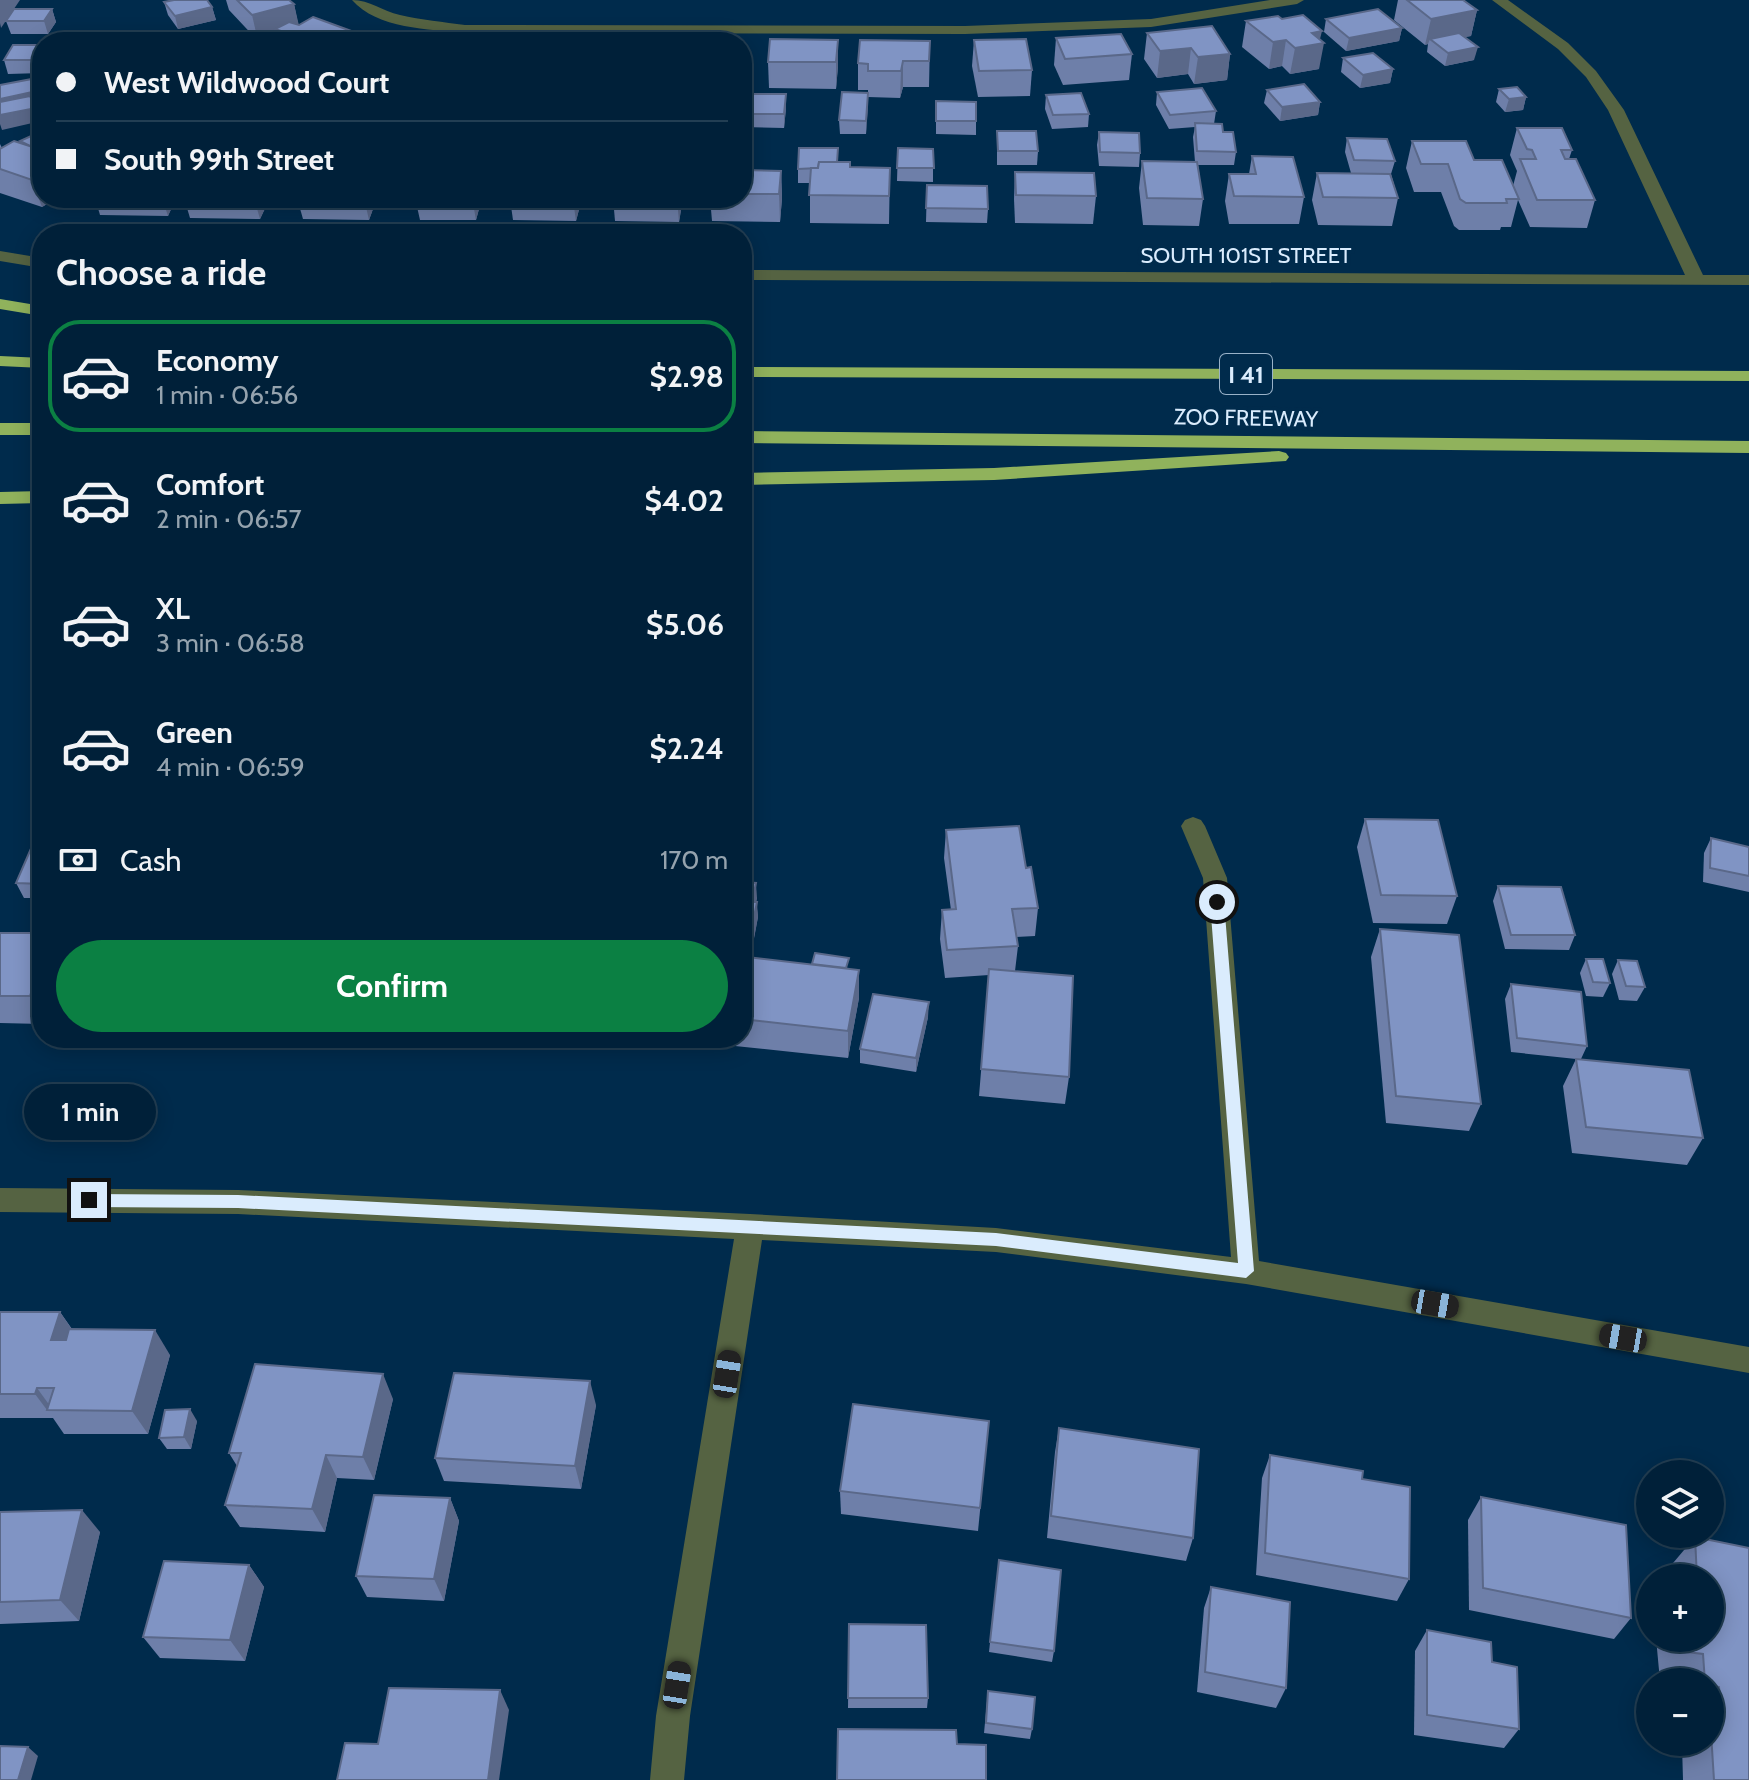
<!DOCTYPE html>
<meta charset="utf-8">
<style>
:root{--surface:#002039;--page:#0a2841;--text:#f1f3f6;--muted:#95a3ae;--line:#223e53;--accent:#0b8043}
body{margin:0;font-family:Cabin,sans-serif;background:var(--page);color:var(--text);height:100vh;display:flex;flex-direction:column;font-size:30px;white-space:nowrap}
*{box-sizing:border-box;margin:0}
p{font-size:26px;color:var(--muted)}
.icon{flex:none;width:44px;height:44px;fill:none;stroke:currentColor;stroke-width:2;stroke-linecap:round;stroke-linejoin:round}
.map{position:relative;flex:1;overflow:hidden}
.panel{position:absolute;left:32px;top:224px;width:720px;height:824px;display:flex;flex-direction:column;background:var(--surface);border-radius:32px;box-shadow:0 4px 20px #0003,0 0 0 2px var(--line)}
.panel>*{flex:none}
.guide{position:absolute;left:32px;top:32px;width:720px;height:176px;border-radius:32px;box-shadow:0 4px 20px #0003,0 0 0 2px var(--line);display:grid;align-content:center;height:176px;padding:0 24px;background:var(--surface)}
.controls{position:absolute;left:1636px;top:1460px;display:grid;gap:16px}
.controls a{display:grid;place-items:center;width:88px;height:88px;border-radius:50%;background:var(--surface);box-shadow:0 4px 20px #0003,0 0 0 2px var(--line);font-size:40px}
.end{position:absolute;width:36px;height:36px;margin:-18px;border:10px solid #daecfd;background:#111;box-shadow:0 0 0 4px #111}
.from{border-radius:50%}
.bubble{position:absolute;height:56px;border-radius:28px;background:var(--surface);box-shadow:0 4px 20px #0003,0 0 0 2px var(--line);font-size:26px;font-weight:700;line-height:56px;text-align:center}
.car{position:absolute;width:24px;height:48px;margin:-24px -12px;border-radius:10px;box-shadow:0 0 6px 2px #0007;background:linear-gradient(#222 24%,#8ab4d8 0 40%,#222 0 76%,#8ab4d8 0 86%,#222 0)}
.guide b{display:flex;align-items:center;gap:28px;height:76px;font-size:30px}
.guide b+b{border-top:2px solid var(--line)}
.guide i{width:20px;height:20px;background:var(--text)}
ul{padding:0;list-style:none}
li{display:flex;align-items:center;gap:24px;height:112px;margin:0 16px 12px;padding:0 8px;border:4px solid transparent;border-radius:32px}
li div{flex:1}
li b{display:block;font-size:30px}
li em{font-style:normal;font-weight:700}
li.selected{border-color:var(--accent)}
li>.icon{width:72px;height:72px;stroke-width:1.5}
h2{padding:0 24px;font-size:36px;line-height:96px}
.pay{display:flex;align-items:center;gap:20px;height:88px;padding:0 24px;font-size:30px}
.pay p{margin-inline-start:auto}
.button{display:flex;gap:16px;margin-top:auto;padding:16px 24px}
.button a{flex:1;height:92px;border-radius:48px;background:var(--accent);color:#fff;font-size:32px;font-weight:700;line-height:92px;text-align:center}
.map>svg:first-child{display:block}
</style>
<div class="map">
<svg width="1749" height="1780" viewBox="0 0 1749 1780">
<rect width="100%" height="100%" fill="#002b4c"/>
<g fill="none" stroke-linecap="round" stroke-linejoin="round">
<g fill="#556342" fill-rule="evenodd">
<path d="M352,0c18,0 30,11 48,15 21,5 44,7 65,10l500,1 186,-7 119,-19h34l-7,4 -146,23 -186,7 -500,-1c-36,-4 -88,-4 -113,-33z"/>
<path d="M1492,0h16l60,43 28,28 28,39 79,165h46v10l-1007,-5v-10l943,5 -77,-165 -22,-33 -28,-28z"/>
<path d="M0,251l42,7v10l-42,-7z"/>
<path d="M1193,817l8,3 4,6 22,52 32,383 490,86v26l-503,-89 -250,-32 -234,-12 -72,476 -6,64h-34l6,-64 78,-477 -496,-25 -238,-2v-24l238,2 512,24 246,14 235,29 -28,-379 -22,-52 4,-6z"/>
</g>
<g fill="#90b25c" fill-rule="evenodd">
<path d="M0,299l42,7v10l-42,-7z"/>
<path d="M0,356l42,2v10l-42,-2z"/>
<path d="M742,367l1007,4v10l-1007,-4z"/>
<rect x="0" y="423" width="42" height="12"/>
<path d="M742,431l1007,10v12l-1007,-10z"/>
<path d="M1279,451l7,2 3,4 -3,4 -292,19 -252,5v-12l252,-5z"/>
<path d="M42,491v12l-42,1v-12z"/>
</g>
</g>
<g fill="#6e7fa9">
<path d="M226,0h63l5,4 4,20 56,8 2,10h-78l-1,-6 -19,5 -29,-31z"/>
<path d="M1398,0h65l14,10 -6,26 -7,1 10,23 -29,6 -18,-14 1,-8 -3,1 -31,-25z"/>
<path d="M164,2l48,5 4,13 -38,9 -10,-14z"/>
<path d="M52,9l4,13 -8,12h-37l-5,-13z"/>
<path d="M1326,19l76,9 -3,13 -53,10 -22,-19z"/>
<path d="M1246,21l74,18 -1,30 -29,5 -8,-8 -13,3 -27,-22z"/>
<path d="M1147,33l83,21 -3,26 -33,4 -6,-10 -31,4 -13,-19z"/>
<path d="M1056,38l76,16 -3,26 -66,5 -9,-20z"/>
<path d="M838,40v26l-2,23 -67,-1 -1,-26z"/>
<path d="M974,40l58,30 -2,26 -52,1 -6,-31z"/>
<path d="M930,41l-1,46h-26l-3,11 -32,-1 -2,37h-26l-1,-14 29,-27v-3h-10v-27z"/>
<path d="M42,45v28l-34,1 -4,-14z"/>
<path d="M1343,58l50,11 -3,14 -30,5 -19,-16z"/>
<path d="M1499,89l27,8 -3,13 -18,2 -9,-10z"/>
<path d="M1267,90l53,12 -2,13 -38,6 -16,-18z"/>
<path d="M1157,92l59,19 -2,13 9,8 13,20 -2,13h-36l5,34 -4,27 -56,-1 -4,-37 3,-27 53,1 -2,-25 2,-10 -26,2 -13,-24z"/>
<path d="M786,94v14l-2,20 -42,-1v-23z"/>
<path d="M1046,95l43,19 -1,13 -36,2 -7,-20z"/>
<path d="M936,101l40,20v14l-40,-1z"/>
<path d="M1517,128l55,22 -3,9 26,41 -8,28 -57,-1 -12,-27 -7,27h-10l-1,3h-41l-5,-4 -13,-34h-27l-8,-24 6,-27 62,19 39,26 4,-15 -7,-16z"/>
<path d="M42,131v67h15l-15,9 -42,-14v-49l2,4 19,-5 -1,-2z"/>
<path d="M997,131l41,20 -1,14h-40z"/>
<path d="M1099,132l41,21 -1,14 -40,-1 -2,-21z"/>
<path d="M1347,138l48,23 -4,13 7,24 -6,28 -74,-1 -6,-25 5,-27h34l-6,-21z"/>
<path d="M838,148v14l12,5 40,1 -1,56 -79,-1v-40h-12v-14z"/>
<path d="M898,148l35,1v33l-36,-1z"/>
<path d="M1252,156l52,41 -5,27h-70l-4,-23 4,-27h20z"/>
<path d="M742,170l39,1 1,27 -2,24 -68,-1 -2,-23h32z"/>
<path d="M1015,172l81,24 -3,28 -78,-1 -1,-24z"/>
<path d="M927,185l61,24 -1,14 -61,-1z"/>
<path d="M95,198h81l-8,18 -68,-1z"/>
<path d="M184,198h86l-10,21 -70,-1z"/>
<path d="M297,198h80l-8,22 -66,-1z"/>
<path d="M415,198h67l-6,22h-56z"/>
<path d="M582,198l-6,23 -63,-1 -2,-14z"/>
<path d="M613,198h70l-4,24 -64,-1z"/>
<path d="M1365,819l92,77 -10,28 -74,-1 -16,-76z"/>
<path d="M946,830l80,38 12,40 -3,28 -19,1 2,9 -3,25 54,106 -4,27 -86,-8 10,-121 -44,3 -5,-39 2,-29h9l-7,-52z"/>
<path d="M42,837v61h-18l-8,-15z"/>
<path d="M1711,838l38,9v45l-46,-10 1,-29z"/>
<path d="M742,882l15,16 -1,4 2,15 -8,41 99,10 10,30 -11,60 -113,-12v-8h7v-59l3,-13h-3z"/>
<path d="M1498,886l77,49 -6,15 -64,-1 -12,-48z"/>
<path d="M1380,929l101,175 -12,27 -83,-8 -15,-166z"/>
<path d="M0,933h42v91l-42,-1z"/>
<path d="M1586,959l24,24 -7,14 -17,-1 -6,-23z"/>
<path d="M1618,960l27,27 -8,14 -18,-1 -7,-26z"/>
<path d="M1511,984l76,62 -6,13 122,79 -16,27 -115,-12 -9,-67 13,-27 -65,-7 -6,-53z"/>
<path d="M928,1017l-12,55 -56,-9v-14z"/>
<path d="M569,1038h114v2z"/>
<path d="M0,1312h60l12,17 98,26 -22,79h-84l-11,-16h-53z"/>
<path d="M393,1399l-19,81 -37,-2 -12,54 -85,-5 -15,-22 12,-39 -8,-13z"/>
<path d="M596,1405l-15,84 -137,-8 -9,-23z"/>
<path d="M197,1421l-6,28h-24l-8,-11z"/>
<path d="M989,1421l-11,110 -137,-17 -1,-23z"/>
<path d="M1059,1428l134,110 -7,23 -139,-23 8,-86z"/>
<path d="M1270,1455l92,24 47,100 -12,22 -141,-26 6,-97z"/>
<path d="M1481,1497l150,121 -17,21 -145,-29 -1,-90z"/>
<path d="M450,1498l9,23 -15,80 -77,-4 -11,-21z"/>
<path d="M0,1512l100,20 -21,89 -79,3z"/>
<path d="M1695,1537l54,11v232h-66l-1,-35 3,-3h25v-60l-50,-1 -4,-43h54v-60h-42v-9z"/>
<path d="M999,1560l55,91 -2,11 -63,-10z"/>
<path d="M249,1565l15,22 -19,74 -85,-3 -17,-21z"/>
<path d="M1211,1587l75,101 -10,20 -79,-16 7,-84z"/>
<path d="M849,1624l79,74 -1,10h-79z"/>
<path d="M1427,1630l65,32 27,67 -15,19 -90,-13 1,-84z"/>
<path d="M987,1701l45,28 -2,10 -46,-6z"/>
</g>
<g fill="#5a6889">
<path d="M0,0h20l-19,28 -1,-5z"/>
<path d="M294,4l6,26 -16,2 -9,-3 2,7 -19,5 -6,-26z"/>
<path d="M212,7l4,13 -38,9 -3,-13z"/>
<path d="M52,9l4,13 -8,12 -4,-13z"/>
<path d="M1477,10l-6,26 -36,7 -5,-4 -2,5 -3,1 6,-26z"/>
<path d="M1402,28l-3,13 -53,10 3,-13z"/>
<path d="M1322,31l-3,12h5l-5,26 -29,5 5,-26 17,-15z"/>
<path d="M354,32l2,10h-20z"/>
<path d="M742,40l1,26 -1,9z"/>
<path d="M838,40v26l-2,23v-27z"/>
<path d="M1286,40l-4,26 -13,3 4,-27z"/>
<path d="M1478,47l-4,13 -29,6 3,-13z"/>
<path d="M1191,48l-3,26 -31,4 3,-27z"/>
<path d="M1230,54l-3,26 -33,4 4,-27z"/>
<path d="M903,61v26l-3,11 1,-27z"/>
<path d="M1393,69l-3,14 -30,5 3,-13z"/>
<path d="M37,91l5,13 -40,9 -2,-5v-9z"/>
<path d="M868,93v13l-2,28v-13z"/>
<path d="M786,94v14l-2,20v-14z"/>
<path d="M1526,97l-3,13 -18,2 4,-13z"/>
<path d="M1320,102l-2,13 -38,6 2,-14z"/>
<path d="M36,108l5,13 -39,9 -2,-6v-9z"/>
<path d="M781,171l1,27 -2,24 -1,-28z"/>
<path d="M42,174v24h15l-15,9 -10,-27z"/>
<path d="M162,198h14l-8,18z"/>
<path d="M254,198h16l-10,21z"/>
<path d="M364,198h13l-8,22z"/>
<path d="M472,198h10l-6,22z"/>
<path d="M577,198h5l-6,23 -2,-14z"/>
<path d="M677,198h6l-4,24z"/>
<path d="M756,883l1,15 -4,19 -1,-15z"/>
<path d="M757,902l1,15 -9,49 -2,-14z"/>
<path d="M859,970v28l-11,60v-27z"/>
<path d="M31,993l11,20v5l-12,-22z"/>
<path d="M929,1002l-1,15 -12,55v-14z"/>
<path d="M60,1312l17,25 -9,28 -17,-25z"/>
<path d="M155,1330l15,25 -22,79 -16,-23z"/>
<path d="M383,1374l10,25 -19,81 -11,-23z"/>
<path d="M590,1381l6,24 -15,84 -6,-23z"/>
<path d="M37,1388l16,22h-6l-12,-16z"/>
<path d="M190,1409l7,12 -6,28 -7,-12z"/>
<path d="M326,1455l11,23 -12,54 -13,-23z"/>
<path d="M450,1498l9,23 -15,80 -10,-22z"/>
<path d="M82,1510l18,22 -21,89 -19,-21z"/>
<path d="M249,1565l15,22 -19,74 -15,-21z"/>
<path d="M500,1690l9,20 -10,70h-11z"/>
<path d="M28,1747l10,9 -7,24h-13z"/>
</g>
<g fill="#8094c4" stroke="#5a6889" stroke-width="2">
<path d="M174,0h33l5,7 -37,9 -11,-14z"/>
<path d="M237,0h52l5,4 -42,11z"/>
<path d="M1407,0h56l14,10 -46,9z"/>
<path d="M14,9h38l-8,12h-38z"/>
<path d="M1378,9l24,19 -53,10 -23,-19z"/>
<path d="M1303,15l19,16 -10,2 12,10 -29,5 -9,-8 -13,2 -27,-21 32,-5 4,3z"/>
<path d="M313,17l41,15 -18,10h-43l-16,-5 7,-5 -9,-3 14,-7 10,3z"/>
<path d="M1212,26l18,28 -32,3 -7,-9 -31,3 -13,-18z"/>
<path d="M1459,33l19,14 -30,6 -18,-14z"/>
<path d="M1121,34l11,20 -67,5 -9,-21z"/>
<path d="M404,36l57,5 -1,1h-60z"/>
<path d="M247,37l6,5h-22z"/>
<path d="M489,38l66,1 -1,3h-67z"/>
<path d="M669,39l73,1v2h-73z"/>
<path d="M770,39l68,1 -2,22h-68z"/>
<path d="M1026,39l6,31 -53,1 -5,-31z"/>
<path d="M860,40l70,1 -1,20h-26l-2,10h-33v-7l-10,-1z"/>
<path d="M13,45h29v13l-1,2h-37z"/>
<path d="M1373,53l20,16 -30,6 -20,-17z"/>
<path d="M32,79l5,12 -37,8v-14z"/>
<path d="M1304,84l16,18 -38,5 -15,-17z"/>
<path d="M1517,87l9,10 -17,2 -10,-10z"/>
<path d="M1202,88l14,23 -46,4 -13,-23z"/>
<path d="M842,92l26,1 -2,28 -27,-1z"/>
<path d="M1081,93l8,21 -36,1 -7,-20z"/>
<path d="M743,94h43l-2,20h-42z"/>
<path d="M30,96l6,12 -36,7v-13z"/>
<path d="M936,101l40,1v19h-40z"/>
<path d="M1195,123l27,1 1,8h10l3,20 -39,-1z"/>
<path d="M1517,128h45l10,22h-11l4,9h11l19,41h-58l-17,-41h16l-4,-9 -5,-1z"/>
<path d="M42,131v17l-4,1 -8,-3 -10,-5z"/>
<path d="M997,131h39l2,20h-40z"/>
<path d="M1099,132l40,1 1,20 -40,-1z"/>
<path d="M1347,138l40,1 8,22 -41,-1z"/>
<path d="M14,141l28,9v24l-10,6 -32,-11v-20z"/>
<path d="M1412,141h54l8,19h28l17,39h-13l1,4h-41l-6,-4 -12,-35h-27z"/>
<path d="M799,148h39l-1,14h-18l-1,6 -20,1z"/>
<path d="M898,148l35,1 1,19h-37z"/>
<path d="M1252,156l41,1 11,40 -70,-1 -5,-22h27z"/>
<path d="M1142,161l55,1 6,37 -56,-1z"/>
<path d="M819,162h31v5l40,1 -1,28 -80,-1 2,-27h7z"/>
<path d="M742,170l39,1 -2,23h-37z"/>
<path d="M1015,172l79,1 2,23 -80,-1z"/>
<path d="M1317,173l73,1 8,24 -75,-1z"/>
<path d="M927,185l60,1 1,23 -62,-1z"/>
<path d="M513,198h64l-3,9 -63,-1z"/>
<path d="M1365,819l73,1 19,76 -76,-1z"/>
<path d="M1019,826l7,42 5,-1 7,41 -26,1 6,37 -71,4 -5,-40 14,-1 -10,-79z"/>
<path d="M36,837h6v47l-26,-1z"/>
<path d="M1711,838l38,9v29l-39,-8z"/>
<path d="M742,882l14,1 -4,19h5l-10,50h-5z"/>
<path d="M1498,886l63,1 14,48h-64z"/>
<path d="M1380,929l79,6 22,169 -85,-8z"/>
<path d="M0,933h42v60h-11l-1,3h-30z"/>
<path d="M815,953l34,5 -3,10 -34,-4z"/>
<path d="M747,957l112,13 -11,61 -106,-12v-40z"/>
<path d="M1586,959h17l7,24 -17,-1z"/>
<path d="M1618,960l19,1 8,26 -19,-1z"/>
<path d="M989,969l84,7 -4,101 -88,-8z"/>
<path d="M1511,984l70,8 6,54 -70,-8z"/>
<path d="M873,994l56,8 -13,56 -56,-9z"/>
<path d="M1576,1059l113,11 14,68 -117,-11z"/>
<path d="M0,1312h60l-9,28h15l3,-11 86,1 -23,81 -85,-1 7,-22h-17l-2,6h-35z"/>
<path d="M255,1364l128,10 -20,83 -37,-2 -14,54 -87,-4 16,-52h-12z"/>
<path d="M454,1373l136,8 -15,85 -140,-8z"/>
<path d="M853,1404l136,17 -9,87 -140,-17z"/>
<path d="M190,1409l-6,28 -25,1 6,-28z"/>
<path d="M1059,1428l140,21 -6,89 -142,-22z"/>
<path d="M1270,1455l93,16 -1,8 48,8 -1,92 -144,-26z"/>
<path d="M374,1495l76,3 -16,81 -78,-3z"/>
<path d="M1481,1497l145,28 5,93 -148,-30z"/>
<path d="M82,1510l-22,90 -60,2v-90z"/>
<path d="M1695,1537l54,11v232h-35l-4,-63 12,2 -3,-32 -9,-2v-3h-5l-2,-28 -16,-2 -1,-14h24v-60h-13z"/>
<path d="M999,1560l62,10 -7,81 -64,-9z"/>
<path d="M164,1561l85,4 -19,75 -87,-3z"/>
<path d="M1211,1587l79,15 -4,86 -81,-16z"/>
<path d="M849,1624l77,1 2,73h-80z"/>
<path d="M1427,1630l64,12 1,20 25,5 2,62 -92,-14z"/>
<path d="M389,1688l111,2 -12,90h-151l8,-37 33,1z"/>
<path d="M988,1691l47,6 -3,32 -46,-6z"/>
<path d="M838,1729l118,1 1,14 29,1v35h-149z"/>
<path d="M0,1746l28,1 -10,33h-18z"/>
</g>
<path fill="#daecfd" d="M1217,897l7,5 30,369 -8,7 -250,-32 -758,-38 -149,-1 -7,-7 7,-6 149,1 758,38 242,30 -28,-361z"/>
<g text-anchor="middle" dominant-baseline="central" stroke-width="8" stroke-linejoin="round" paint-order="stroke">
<g font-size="22" fill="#daecfd" stroke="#002b4c">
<text x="1246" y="255">SOUTH 101ST STREET</text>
<text transform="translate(1246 418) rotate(1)">ZOO FREEWAY</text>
</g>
<rect fill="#002b4c" stroke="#99b2c8" stroke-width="2" x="1220" y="354" width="52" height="40" rx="6"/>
<g font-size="24" font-weight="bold" fill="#daecfd">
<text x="1246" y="374">I 41</text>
</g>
</g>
</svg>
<div class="controls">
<a><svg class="icon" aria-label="layers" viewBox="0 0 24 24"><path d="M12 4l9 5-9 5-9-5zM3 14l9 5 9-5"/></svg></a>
<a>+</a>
<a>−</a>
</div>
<i class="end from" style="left:1217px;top:902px"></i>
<i class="end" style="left:89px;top:1200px"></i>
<div class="bubble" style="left:24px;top:1084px;width:132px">1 min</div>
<i class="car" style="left:1435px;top:1304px;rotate:100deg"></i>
<i class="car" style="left:1623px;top:1338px;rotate:280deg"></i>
<i class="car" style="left:727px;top:1374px;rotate:9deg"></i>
<i class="car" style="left:677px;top:1685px;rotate:9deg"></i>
<div class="guide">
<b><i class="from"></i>West Wildwood Court</b>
<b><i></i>South 99th Street</b>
</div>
<section class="panel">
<h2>Choose a ride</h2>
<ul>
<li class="selected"><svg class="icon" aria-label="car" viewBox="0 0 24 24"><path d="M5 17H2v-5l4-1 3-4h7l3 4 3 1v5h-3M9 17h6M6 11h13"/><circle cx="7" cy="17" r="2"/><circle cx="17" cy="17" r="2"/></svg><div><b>Economy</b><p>1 min · 06:56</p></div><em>$2.98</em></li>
<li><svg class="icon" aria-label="car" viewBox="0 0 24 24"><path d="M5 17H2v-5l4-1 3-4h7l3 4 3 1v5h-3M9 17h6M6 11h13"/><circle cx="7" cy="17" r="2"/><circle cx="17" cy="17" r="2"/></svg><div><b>Comfort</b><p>2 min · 06:57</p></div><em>$4.02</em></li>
<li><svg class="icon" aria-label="car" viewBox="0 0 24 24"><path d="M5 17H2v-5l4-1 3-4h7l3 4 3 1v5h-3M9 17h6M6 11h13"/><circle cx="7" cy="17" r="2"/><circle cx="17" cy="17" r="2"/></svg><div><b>XL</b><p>3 min · 06:58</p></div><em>$5.06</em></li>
<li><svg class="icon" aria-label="car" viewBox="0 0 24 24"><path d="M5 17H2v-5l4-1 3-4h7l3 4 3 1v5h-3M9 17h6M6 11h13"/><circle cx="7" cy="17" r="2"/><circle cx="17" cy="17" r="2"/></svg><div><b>Green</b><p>4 min · 06:59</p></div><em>$2.24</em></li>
</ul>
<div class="pay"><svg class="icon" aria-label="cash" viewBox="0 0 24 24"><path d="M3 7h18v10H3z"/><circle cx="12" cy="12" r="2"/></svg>Cash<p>170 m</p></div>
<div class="button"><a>Confirm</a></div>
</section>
</div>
